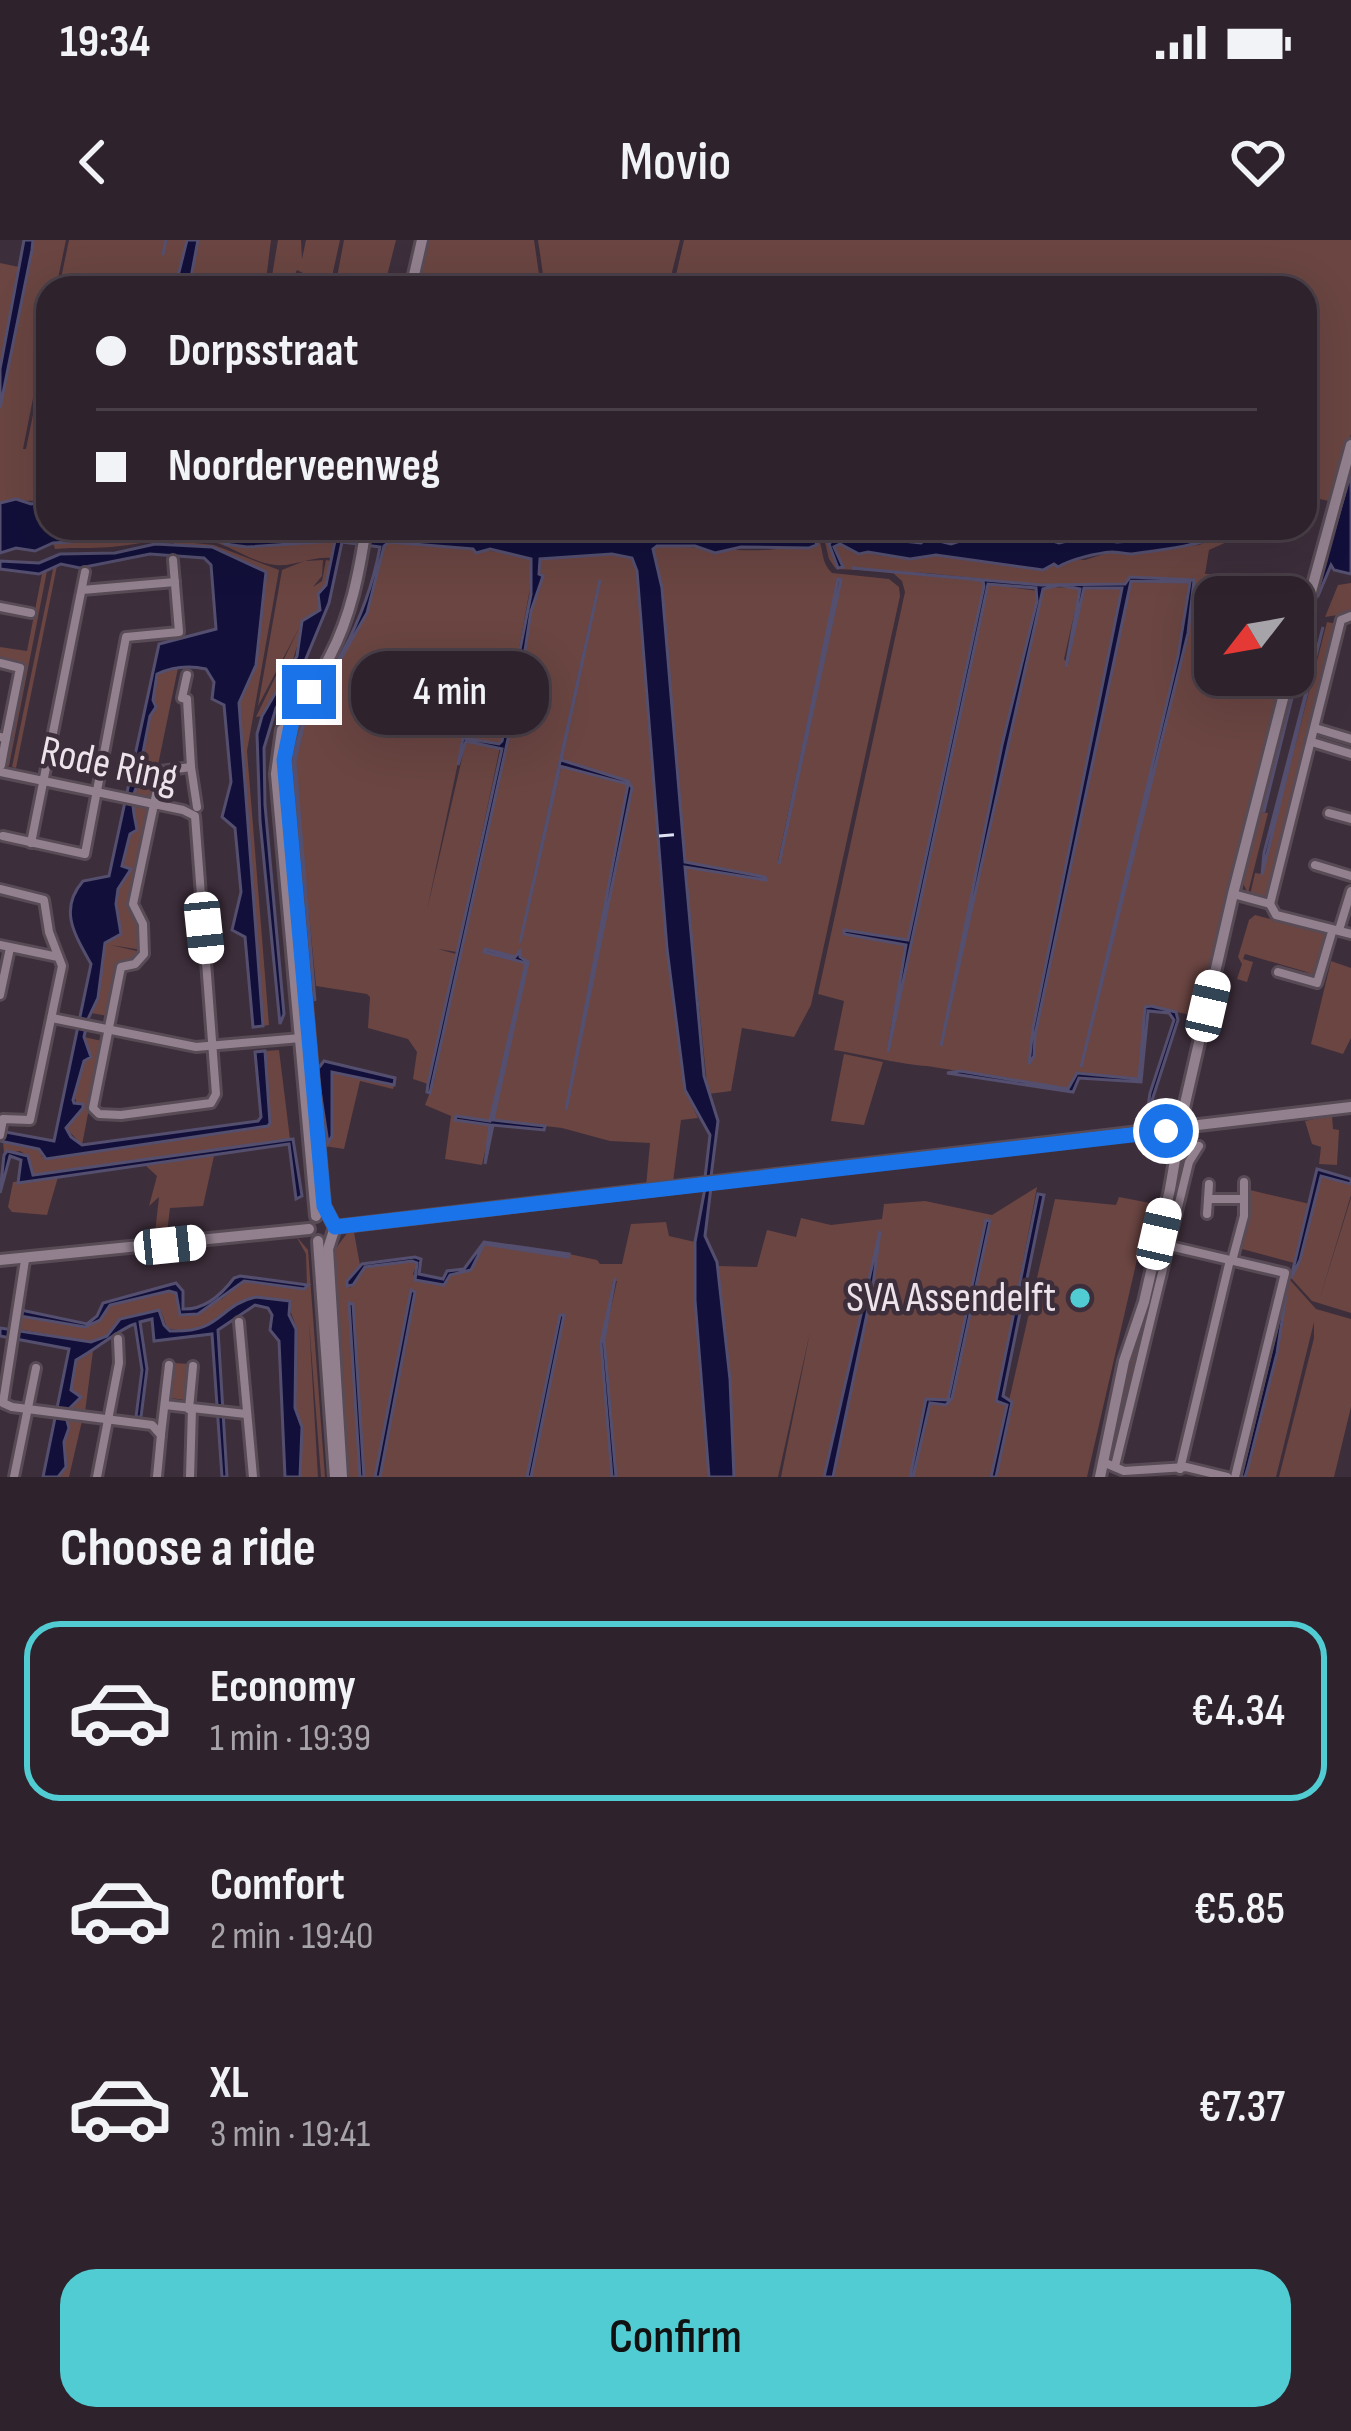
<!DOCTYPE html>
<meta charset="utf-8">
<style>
:root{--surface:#2e222c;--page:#3a2f38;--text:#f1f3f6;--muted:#a7a4a9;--line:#493f48;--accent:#51ccd3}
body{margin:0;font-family:"Sofia Sans Condensed",sans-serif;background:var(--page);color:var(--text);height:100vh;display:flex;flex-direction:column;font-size:45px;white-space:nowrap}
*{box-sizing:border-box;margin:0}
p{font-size:39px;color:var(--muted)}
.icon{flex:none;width:66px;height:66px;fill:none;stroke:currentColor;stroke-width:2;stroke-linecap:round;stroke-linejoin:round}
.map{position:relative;height:1237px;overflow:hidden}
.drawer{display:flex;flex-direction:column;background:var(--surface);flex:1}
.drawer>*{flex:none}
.hud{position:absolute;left:36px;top:36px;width:1281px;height:264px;border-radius:36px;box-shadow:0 12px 48px #0002,0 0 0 3px var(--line);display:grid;align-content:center;height:264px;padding:0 60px;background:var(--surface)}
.needle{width:78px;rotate:239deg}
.fabs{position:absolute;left:1194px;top:336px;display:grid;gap:24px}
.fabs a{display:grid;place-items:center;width:120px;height:120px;border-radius:24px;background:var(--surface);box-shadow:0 12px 48px #0002,0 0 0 3px var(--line);font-size:60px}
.end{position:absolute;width:54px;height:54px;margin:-27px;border:15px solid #1a73e8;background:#fff;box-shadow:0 0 0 6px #fff}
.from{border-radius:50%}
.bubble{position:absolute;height:84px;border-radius:36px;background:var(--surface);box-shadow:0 12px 48px #0002,0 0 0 3px var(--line);font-size:39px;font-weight:600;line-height:84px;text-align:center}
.car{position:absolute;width:36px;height:72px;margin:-36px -18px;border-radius:15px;box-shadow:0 0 9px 3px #0007;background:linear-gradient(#fff 24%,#345 0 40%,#fff 0 76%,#345 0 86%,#fff 0)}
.hud b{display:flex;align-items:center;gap:42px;height:114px;font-size:45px}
.hud b+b{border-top:3px solid var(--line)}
.hud i{width:30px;height:30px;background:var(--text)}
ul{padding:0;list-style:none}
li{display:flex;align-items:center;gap:36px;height:180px;margin:0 24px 18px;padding:0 36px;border:6px solid transparent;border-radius:36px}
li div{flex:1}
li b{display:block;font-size:45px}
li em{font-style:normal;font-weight:600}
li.active{border-color:var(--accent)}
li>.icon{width:108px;height:108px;stroke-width:1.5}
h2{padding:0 60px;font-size:54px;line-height:144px}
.button{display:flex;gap:24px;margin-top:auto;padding:24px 60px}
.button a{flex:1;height:138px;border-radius:36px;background:var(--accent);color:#111;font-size:48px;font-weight:600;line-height:138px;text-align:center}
.status{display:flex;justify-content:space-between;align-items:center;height:84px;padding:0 60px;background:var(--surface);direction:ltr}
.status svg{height:33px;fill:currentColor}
header{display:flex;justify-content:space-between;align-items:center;height:156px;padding:0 60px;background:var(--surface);font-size:54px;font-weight:600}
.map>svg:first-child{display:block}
</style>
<div class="status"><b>19:34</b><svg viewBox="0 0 49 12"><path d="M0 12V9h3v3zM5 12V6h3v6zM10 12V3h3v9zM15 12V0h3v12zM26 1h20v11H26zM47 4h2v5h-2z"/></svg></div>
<header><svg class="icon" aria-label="back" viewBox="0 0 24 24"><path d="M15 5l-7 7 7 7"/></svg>Movio<svg class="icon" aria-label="heart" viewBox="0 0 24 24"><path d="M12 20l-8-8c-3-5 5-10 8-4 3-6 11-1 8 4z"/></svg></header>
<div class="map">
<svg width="1351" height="1237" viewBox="0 0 1351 1237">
<rect width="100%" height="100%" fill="#3d2e3b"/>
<g fill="#6a4542" fill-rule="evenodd">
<path d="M33,0h33l-10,48h-8v34l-25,127h3l22,-108v160c-14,0 -34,-1 -48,2v-95z"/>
<path d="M69,0h118l-12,48h-116z"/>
<path d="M198,0h73l-6,48h-76z"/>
<path d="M278,0h23l1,19 4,-19h34l-9,41 -16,-2 -18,-9 -6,12 37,6h-45l-2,-8 -1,8h-10z"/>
<path d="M344,0h52l-12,48h-49z"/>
<path d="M426,0h108l7,48h-125z"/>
<path d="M538,0h142l-12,48h-123z"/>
<path d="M684,0h667v194l-17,68 -29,-6v-208h-632z"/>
<path d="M0,23l19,4 -19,102z"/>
<path d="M636,288h111l-3,9h-40l-28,-7c-15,9 -26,9 -40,-2z"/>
<path d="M750,288c17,0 56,-6 67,10 8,10 2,22 15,35l57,6 10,8 1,9 -89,409 -17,32 -52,-9 -11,63 -23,3 -23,-227 80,11 -80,-16 -23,-274 -9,-39 4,-3c34,-1 127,14 150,-7l-17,-1 -3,-9 -12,8h-25zM837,341h3l-60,281 -2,-1z"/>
<path d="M818,288h183l-50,16 -67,-5 -11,-5 -17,3 -6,-5 -19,6 -2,6 14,22 -9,-20 6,-2 37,11 32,4 27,-4 107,15 12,-7 3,4 13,-8 14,1 25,-8 89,-7 26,-11 -11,-4 -19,6 -78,6 -47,-3 -11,4 -22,-7 -4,-8h223l1,12 -28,1 -20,9 -4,24h18l-1,19 47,4h-54v78h68l-79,310 -3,32 -54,-11 -8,73 -63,-4 -8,14 -141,-23c-24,-1 -62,-11 -93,-16l10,-49 -26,-7 87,-402 -3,-11 -10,-9 79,7 12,2 1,6 -76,353 -64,-9 62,13 -18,98 100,-458 50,7 -9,51 15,-55 36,1 -16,71 4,5 16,-76h38l-89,440 -2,30 100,-477 59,1 -12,74 -98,412 108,-435 6,-53 -63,-3 -6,7 -84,1 -114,-12 -91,-4 -7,-10 -4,-17 3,-1zM1029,404l-88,401 66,-323z"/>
<path d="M147,293l69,3 9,8 22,3 69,-7 20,3 -5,15c-19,-2 -37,9 -55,7 -23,-2 -41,-17 -62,-23 -33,-9 -62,0 -94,4 -21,3 -44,1 -65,3l-2,-6 60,-3z"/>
<path d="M174,301l40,4 65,25 -32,181 22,274 -6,1 -2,-19 -22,-304 17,-38 10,-93 -54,-25 -38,-2z"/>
<path d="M389,302l134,12 8,6 2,12 -31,169 -2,3 -37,-5 -36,171 39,-169 34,6 -43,205 -19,-3 18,5 -28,130 -15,-5 4,-27 -9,-13 -40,-11 2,-31 -3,-3 -51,-8 -19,-195 -2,-30 9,-38 63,-110 17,-67z"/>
<path d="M612,314l18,2 7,15 30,378 18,141 13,28 -17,2 -8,62 -27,5 4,-44 -40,-2 -48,-13 -69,-8 35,-158 -9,-8 -4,4 11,4 -36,160 -35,-3 36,6 -9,40 -37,-6 6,-43 -26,-11 9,-23c22,-112 51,-222 71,-334 11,-64 28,-127 35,-190zM598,344l-37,176 70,23 -47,242 44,-241 -66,-20 -30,119z"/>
<path d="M323,320l-1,16 -9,11 9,-6 4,-21 5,1 -5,24 -8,10 2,15 -15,10 -17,56 -26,40 -6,1 43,-89 -41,78 24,-136 22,-9z"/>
<path d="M57,326l-41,202 -4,-1 41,-198z"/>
<path d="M47,331l-38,195 -6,-1 20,-99 -23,-5v-14l27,4 15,-77z"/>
<path d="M1351,343v30l-26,4 13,-32z"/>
<path d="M1327,382l10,2 -68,274 -19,-3 5,-22 7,1z"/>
<path d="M178,428l-27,131 -17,-3 16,-80 6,-8 -3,-8 4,-26z"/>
<path d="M132,565l20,5 -21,95 11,26v19l-31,-5 30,7 -5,9 -17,3 -11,52 -17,-3 7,-15 7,-55 15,-9 -4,-30 14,-70 7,-4z"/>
<path d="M1259,572l9,1 -20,80 -6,-11z"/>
<path d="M1255,675l70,19 2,7 -16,37 -34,-10 33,5 -65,-19 -2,5 10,3 -6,20 -10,-3 5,-15 -4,-7 11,-37z"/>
<path d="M1331,721l20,7v70l-8,16 -32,-10z"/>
<path d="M84,797l18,4 -20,104 -16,-17 11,-24 -3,-9 10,-34 7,-4z"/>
<path d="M279,810l11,89 -258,37 -4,-20 -8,-5 -16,3 -1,-13 37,8 2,8 228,-35 -5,-71z"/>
<path d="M844,814l39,8 -19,63 -33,-4z"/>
<path d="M332,832l62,13 -1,4 -33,-8 -16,68 -20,-3 -2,-6 7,3 3,-7z"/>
<path d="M1332,875l1,14 6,1 -2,35 -18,-1 2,-17 -9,-3 -7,-23z"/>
<path d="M214,916l-11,50 -33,2 -4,33 -12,1 5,-45 -10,9 8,-30 -12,-11z"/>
<path d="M1321,935l30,9v11l-32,106 32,-103v115l-39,-12 -21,-23 9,-18z"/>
<path d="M58,937l-11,38 -35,-3 -4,-5 5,-25z"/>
<path d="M1037,947l-40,213 11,5 47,-206 61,6 3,-8 31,6 -63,274h-174l17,-75 16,2 6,-6 35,-178 -39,180h-22l-16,77h-77l40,-192 6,-53 -55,245h-43l29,-145 -32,145h-44l-4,-98 -12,-113 39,1 10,-37 29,7 5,-19 30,7 51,-6 2,-15 41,-3 67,14z"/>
<path d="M1250,950l60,14 -16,59 -52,-14z"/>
<path d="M666,982l3,14 26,6v58l14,177h-93l-12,-137 13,-59h-4l-12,62 11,134h-81l32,-162 -36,162h-147l35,-184 -4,-1 -36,185h-11l-11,-173h-4l11,173h-14l-16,-221 18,-24h6l6,33 -13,16 3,7 15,-21 48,-6 4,2 -4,11 4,6 27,5 5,-10 22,-6 13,-25 83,13 2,-3 28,6 3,4h22l9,-40z"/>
<path d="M296,996l12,14 17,227h-4l-12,-155 9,155h-18c2,-23 -6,-46 -5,-69 1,-23 2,-56 1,-79 -1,-10 -7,-16 -7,-28l-42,-3c-24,20 -47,39 -80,30l-6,-17 -5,-1 -36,9 -13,17 -16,6 -73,-13 2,-13 71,10 19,-21 59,-14 7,2 5,22 41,-16 22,-18 63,7 -1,-34z"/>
<path d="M1161,1008h5l-55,213 -3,-2 17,-87z"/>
<path d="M1290,1040l26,29 35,10v88l-17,70h-55l35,-139v-16l-38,155h-35z"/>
<path d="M93,1111l-8,61 -18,-3 9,-7v-10l-5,-2 4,-29z"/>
<path d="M173,1123l17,1 -4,36 -17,-2z"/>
<path d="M64,1178l18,3 -13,56h-11l8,-10 -2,-25 5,-14z"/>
</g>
<g fill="#12103a" stroke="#544f6f" stroke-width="3">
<path d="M24,0h9l-1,10 -32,158v-39z"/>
<path d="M187,0h11l-9,48h-14z"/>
<path d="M1351,232v102l-17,-4 -3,-5 -13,31h-3z"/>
<path d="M16,259l15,5 17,-3v27h420l54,5 9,-5 3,6h33l2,-6 19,8c11,-2 20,-7 30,-8 24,-2 35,16 58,2l10,4 10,-5 8,8h40l3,-9 4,9 29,-1 7,-8 4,10 24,2 2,5 -8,3 -68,-1 -26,6 -20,-7h-38l-4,3 9,39 23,274 80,15 1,3 -81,-13 19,209 14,45 -7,56 -6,1 5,-43 -25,-45 -18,-141 -30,-378 -5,-13 -20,-4 -72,5 -1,15 4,2 -12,35 -12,78 -89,404 -3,-1 1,-8 74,-335 -36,-8 -8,24 5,-27 36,6 3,-3 29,-147v-35l-41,-10 -14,4 -3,-4 -84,-7 -5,4 -17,67 -63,110 -9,38 20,240 -22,-237c4,-44 29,-73 49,-111 19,-35 31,-68 38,-106l-38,-5 -13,61 -24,58 -29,47 -12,40 1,57 19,209 -4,10 -20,-203 -3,-87 5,-18 35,-60 5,-35 18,-11 -2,-16 8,-9 9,-44 -88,6 -22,-3 -10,-8 -67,-3 -30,6 -65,4 -18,8 -19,-3 -16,5v-50z"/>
<path d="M832,288h4l2,10 13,-7 5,6 19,-4 9,6 37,4 6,-5 24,6 50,-16h32l4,8 22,7 25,-6 33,5 78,-6 20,-6 11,4c-29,12 -65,16 -94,20 -4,0 -16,-2 -20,-2 -15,1 -41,7 -54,15l-4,-3 -11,6 -107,-15 -26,4 -42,-7 -9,2 -19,-10 -6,3 9,20 -5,1 -9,-24 5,-6z"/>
<path d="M155,304l57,3 54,25 -10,93 -17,38 24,323 -10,1 -8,-90 -13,-7 9,-38 -6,-64 -13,-11 9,-35 -7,-77 -12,-6 2,-17 -8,-13c-17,-4 -34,-2 -49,5l-4,26 3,7 -6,9 -11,57 4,6c-16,15 -9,33 -6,51l-7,4 -8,32 9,3 -13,20 -2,15 5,30 -16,9 -7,55 -10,21 -4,18 7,20 -7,4 -11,39 1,3 9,1v4l-17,20 5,9 11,8 176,-24 3,-4 -6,-65 10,-1 5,72 -2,3 -222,33 -7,-10 -39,-8v-10l54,10 37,-177c-16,-29 -33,-54 -8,-83l26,-5 50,-232 57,-15 -5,-64 -7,-7 -54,-4 -70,14 -19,-4 -22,10 -39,-5v-8l39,2 21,-9 55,-1z"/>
<path d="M852,328l189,17 84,-1 5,-7 64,3 -6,53 -107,434 97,-411 12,-74 -59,-1 -96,454 -1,21 -5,8 4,-36 89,-440h-38l-18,79 14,-78 -21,-4 -16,4 -102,457 61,-301 35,-144 -1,-13 -48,-4 -100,468 18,-107 -62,-11v-4l64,10 76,-354 -1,-5 -12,-2z"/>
<path d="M838,339l3,1 -62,284z"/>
<path d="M600,340l-39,180 67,21 4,7 -66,322 62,-326 -68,-18 -40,177z"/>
<path d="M1315,365l-51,206h-3l51,-204z"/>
<path d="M1323,387l-61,248 2,-22z"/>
<path d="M485,709l30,8 5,-6v6l8,5 -35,158 52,6 -1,4 -51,-5 -8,39 5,-39 -35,-5 1,-4 34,5 36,-158 -42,-11z"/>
<path d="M1151,766l25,6 2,8 -32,99 4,-26 24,-73 -5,-7 -21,-2 -7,71 -62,-4 -6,14 -126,-19 13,-2 108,18 9,-16 62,6 6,-72z"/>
<path d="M324,821l71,17 -1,7 -62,-13v64l-4,7 -11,-73z"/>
<path d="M293,899l9,57 -6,3 -7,-55 -271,39 3,-23 -11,-4 -10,37 4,-38 3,-4 21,5 5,19z"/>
<path d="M1317,929l34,10v5l-30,-8 -21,84 -9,18z"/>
<path d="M711,947l-6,49 12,26 13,117 4,98h-25l-14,-177v-58l10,-54z"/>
<path d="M1038,954l6,1 -41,201 9,6 -16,75h-5l16,-72 -11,-4z"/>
<path d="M986,980l4,1 -38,177 -6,7 -16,-2 -17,74h-3l16,-78 22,1z"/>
<path d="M880,991l-7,54 -40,192h-9z"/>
<path d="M484,1002l85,12 -1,3 -84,-13 -13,26 -21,5 -6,10 -29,-5 2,-17 -5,-2 -47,6 -12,18 -6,1v-5l15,-17 53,-7 6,2 -2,15 24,5 4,-8 17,-2z"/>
<path d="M240,1036l68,9 -4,4 -60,-8 -46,33 -18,1 -4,-22 -7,-2 -59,14 -10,15 -15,7 -65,-11 1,-6 66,14 10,-8 6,-13 73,-20 7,8v18c22,1 39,-15 51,-31z"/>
<path d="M615,1038l-11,62 12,137h-4l-11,-134z"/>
<path d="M1288,1042l-11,71 -29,114 -3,10h-4z"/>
<path d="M411,1050l4,2 -35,185h-5z"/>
<path d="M256,1057l34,4 -1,14 7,14 -1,79 7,19 -2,50h-15l-6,-136 -9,-11 2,-15 -4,-7 -13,-3 -37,25 9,147h-5l-10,-143 -58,7 -2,-22 -12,3 7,47 -6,48h-5l6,-47 -7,-46c-13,3 -41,27 -59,36l-5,30 10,7 -16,16 4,15 -5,14 2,25 -8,10h-15l26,-128 -69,-13v-8l91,14 16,-6 13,-17 39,-9 5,15 6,6c53,2 48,-26 86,-34z"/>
<path d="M349,1063l4,1 11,173h-4z"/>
<path d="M560,1075h4l-33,162h-4z"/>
</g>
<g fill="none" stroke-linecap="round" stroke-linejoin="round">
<g stroke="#544f6f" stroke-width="3">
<path d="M163,14l3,-14"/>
<path d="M717,48l3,-12"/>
</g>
<path stroke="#dfe2f2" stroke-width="3" stroke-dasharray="15 12" stroke-linecap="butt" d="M659,596l24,-2"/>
<g stroke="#584b56" stroke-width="14">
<g id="street">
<path d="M82,350l93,-8"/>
<path d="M0,367l31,6"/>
<path d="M0,423l20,5 -14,70"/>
<path d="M1315,488l36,11"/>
<path d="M0,497l6,1 -5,27"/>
<path d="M1312,502l39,12"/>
<path d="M191,527l6,40"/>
<path d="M0,532l183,38 12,6 21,278 -5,9 -90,12 -22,-1 -6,-6 28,-141 14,-3 9,-10 -1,-30 -10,-20 28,-133 30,-4 -4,-68 -5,-1 5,-23"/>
<path d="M1329,573l22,6"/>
<path d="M3,596l82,18 41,-217 53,-5 -6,-72"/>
<path d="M31,603l54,-271"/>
<path d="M1315,625l36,11"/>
<path d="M0,649l44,11 5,32 13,34 -32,154 -27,-1 -3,16"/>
<path d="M1233,654l37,10 6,11 75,19"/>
<path d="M1270,664l71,-284 10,-4"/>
<path d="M1339,690l12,-39"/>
<path d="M0,705l58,12"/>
<path d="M1278,732l39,11 15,-51"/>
<path d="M0,755l10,-47"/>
<path d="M52,778l144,29 105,-9"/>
<path d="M1209,944l-1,15h36"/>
<path d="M1207,974l1,-15"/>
<path d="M1157,1003l128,30 -50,204"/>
<path d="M25,1020l-22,143 9,4 140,18 9,10 -4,42"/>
<path d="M1232,1021l12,-45v-34"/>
<path d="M239,1082l14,155"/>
<path d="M165,1165l81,9"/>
<path d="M189,1169l4,-43"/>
<path d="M161,1194l8,-69"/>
<path d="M1103,1222l21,9 62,-4 41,10"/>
<path d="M1115,1226l74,-304 10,-16"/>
<path d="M1180,1229l50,-209"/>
<path d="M14,1237l22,-109"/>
<path d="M97,1237l22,-114 -1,-24"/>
<path d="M190,1237l2,-68"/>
</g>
</g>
<g stroke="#584b56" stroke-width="16">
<g id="secondary">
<path d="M411,48l11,-48"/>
<path d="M1293,418l58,-213"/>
<path d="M282,490l-6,44 40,442"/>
<path d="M335,987l1016,-120"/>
<path d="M335,987l-11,-21 -40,-446c4,-42 28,-68 46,-104 21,-40 29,-83 36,-128"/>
<path d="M335,987l-7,22 14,228"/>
<path d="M318,1001l17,236"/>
<path d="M0,1020l309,-31"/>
<path d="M1100,1237l24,-116 20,-59 26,-113 14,-81 49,-214 56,-219"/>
</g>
</g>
<use href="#street" stroke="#92808f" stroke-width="8"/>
<use href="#secondary" stroke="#92808f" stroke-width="10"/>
</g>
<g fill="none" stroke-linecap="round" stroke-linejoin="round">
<path stroke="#1a73e8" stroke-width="15" d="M309,452l-17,29 -8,39 40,446 11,21 831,-96"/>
</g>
<circle fill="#51ccd3" stroke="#3d2e3b" stroke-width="4.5" cx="1080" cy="1058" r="12"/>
<g text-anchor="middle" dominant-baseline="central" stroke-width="9" stroke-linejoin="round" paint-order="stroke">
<g font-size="42" fill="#ede3eb" stroke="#3d2e3b">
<text transform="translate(109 525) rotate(12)">Rode Ring</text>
</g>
<g font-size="42" fill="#ede3eb" stroke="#3d2e3b" text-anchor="end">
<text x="1056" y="1058">SVA Assendelft</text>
</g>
</g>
</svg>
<div class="fabs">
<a><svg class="needle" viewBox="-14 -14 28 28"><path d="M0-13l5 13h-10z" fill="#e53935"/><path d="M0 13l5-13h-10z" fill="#a7a4a9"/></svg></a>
</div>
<i class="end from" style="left:1166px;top:891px"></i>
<i class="end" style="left:309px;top:452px"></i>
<div class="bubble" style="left:351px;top:411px;width:198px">4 min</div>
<i class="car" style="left:204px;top:688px;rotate:174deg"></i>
<i class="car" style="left:1208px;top:766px;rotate:13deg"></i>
<i class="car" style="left:1159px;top:994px;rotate:13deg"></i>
<i class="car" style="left:170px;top:1005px;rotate:84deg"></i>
<div class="hud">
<b><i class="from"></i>Dorpsstraat</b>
<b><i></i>Noorderveenweg</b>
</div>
</div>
<section class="drawer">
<h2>Choose a ride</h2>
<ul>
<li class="active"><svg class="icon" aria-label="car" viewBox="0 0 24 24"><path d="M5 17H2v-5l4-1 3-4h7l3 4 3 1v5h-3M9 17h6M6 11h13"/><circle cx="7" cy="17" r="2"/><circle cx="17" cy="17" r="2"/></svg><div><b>Economy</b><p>1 min · 19:39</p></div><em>€4.34</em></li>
<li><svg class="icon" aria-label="car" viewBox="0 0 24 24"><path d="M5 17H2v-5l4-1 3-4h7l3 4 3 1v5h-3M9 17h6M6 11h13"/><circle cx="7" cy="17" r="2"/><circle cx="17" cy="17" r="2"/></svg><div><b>Comfort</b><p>2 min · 19:40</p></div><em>€5.85</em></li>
<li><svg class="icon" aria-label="car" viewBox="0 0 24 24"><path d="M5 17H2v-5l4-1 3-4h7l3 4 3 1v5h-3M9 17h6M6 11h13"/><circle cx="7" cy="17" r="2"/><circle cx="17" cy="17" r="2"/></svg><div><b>XL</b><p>3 min · 19:41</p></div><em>€7.37</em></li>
</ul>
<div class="button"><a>Confirm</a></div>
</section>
